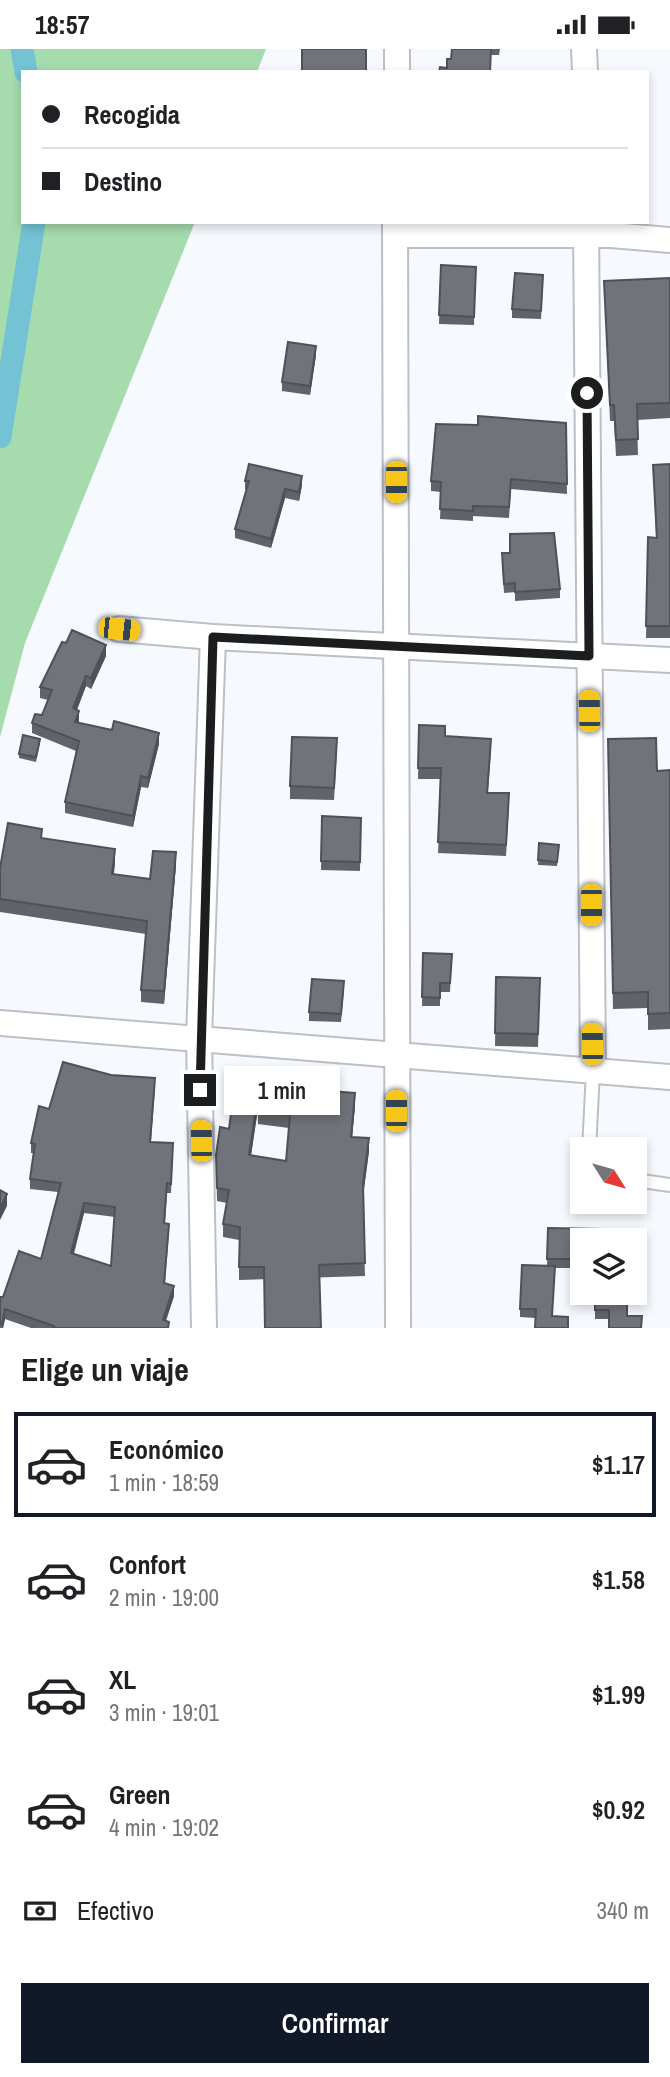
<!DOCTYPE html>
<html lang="es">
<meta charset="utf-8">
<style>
:root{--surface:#fff;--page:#f2f2f2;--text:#202124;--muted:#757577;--line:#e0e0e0;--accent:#111827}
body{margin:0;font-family:"Archivo Narrow",sans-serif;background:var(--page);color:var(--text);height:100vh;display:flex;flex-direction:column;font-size:26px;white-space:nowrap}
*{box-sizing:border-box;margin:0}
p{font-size:23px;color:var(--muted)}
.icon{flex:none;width:38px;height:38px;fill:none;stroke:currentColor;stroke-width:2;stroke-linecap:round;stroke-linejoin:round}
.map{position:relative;height:1279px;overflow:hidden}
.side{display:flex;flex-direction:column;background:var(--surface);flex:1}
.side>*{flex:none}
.guide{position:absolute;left:21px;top:21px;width:628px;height:154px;border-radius:0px;box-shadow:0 4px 10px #0003;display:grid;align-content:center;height:154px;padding:0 21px;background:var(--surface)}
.needle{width:46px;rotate:127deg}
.buttons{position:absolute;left:570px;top:1088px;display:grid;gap:14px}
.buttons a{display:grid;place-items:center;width:77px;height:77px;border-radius:0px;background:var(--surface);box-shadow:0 4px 10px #0003;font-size:35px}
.end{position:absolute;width:32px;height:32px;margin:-16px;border:9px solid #1b1d1f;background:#fff;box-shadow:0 0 0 4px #fff}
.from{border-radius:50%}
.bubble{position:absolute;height:49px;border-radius:0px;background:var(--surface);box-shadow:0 4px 10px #0003;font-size:23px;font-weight:600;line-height:49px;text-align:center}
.car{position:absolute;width:21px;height:42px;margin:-21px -10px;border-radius:9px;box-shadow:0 0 5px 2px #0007;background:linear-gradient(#f5c518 24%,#345 0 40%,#f5c518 0 76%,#345 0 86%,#f5c518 0)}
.guide b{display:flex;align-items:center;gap:24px;height:66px;font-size:26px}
.guide b+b{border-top:2px solid var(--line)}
.guide i{width:18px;height:18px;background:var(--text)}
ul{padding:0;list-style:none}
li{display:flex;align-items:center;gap:21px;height:105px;margin:0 14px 10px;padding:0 7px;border:4px solid transparent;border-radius:0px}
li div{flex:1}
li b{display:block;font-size:26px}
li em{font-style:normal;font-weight:600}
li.current{border-color:var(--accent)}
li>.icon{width:63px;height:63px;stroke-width:1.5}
h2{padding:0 21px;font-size:32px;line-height:84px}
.pay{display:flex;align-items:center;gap:18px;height:77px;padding:0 21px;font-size:26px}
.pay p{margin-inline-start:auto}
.action{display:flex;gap:14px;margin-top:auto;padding:14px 21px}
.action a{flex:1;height:80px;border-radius:0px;background:var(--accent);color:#fff;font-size:28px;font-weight:600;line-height:80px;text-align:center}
.status{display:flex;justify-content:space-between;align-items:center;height:49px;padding:0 35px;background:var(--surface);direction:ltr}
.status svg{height:19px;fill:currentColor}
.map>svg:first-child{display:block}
</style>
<div class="status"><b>18:57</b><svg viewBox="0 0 49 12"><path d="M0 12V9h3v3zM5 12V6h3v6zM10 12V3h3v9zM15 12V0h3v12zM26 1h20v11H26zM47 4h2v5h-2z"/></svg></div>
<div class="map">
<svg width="670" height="1279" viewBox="0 0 670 1279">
<rect width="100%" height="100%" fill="#f6fafe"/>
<path fill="#a6dbae" d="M0,0h266l-9,23h-234v150h172l-170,421 -25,94z"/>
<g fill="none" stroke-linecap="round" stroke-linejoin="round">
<g stroke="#73c3d4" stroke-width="23">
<path d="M22,0l4,23"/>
<path d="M0,388l34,-215"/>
</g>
<g stroke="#bbc0c6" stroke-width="16">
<g id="lane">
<path d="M589,1101l4,-79"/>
<path d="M635,1131l35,5"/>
</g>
</g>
<g stroke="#bbc0c6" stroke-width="28">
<g id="street">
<path d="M584,0l1,23"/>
<path d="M397,23v-23"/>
<path d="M395,173l3,1106"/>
<path d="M586,173l7,849"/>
<path d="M395,186h216l59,5"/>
<path d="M119,580l94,8 457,23"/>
<path d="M0,974l670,54"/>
<path d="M204,1279l-5,-290 14,-401"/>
</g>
</g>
<use href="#lane" stroke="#fff" stroke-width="12"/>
<use href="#street" stroke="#fff" stroke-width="24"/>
</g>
<g fill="#606469" fill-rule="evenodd">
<path d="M452,0h48l-1,6h-8l-44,13 4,-9z"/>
<path d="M441,216l35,2 -2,58 -35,-1z"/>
<path d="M670,229v140l-33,2 1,35 -22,1 -2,-35h-4l-6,-140z"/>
<path d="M543,235l-2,35 -29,-1v-9z"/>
<path d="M316,306l-6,40 -28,-4v-9z"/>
<path d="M566,374l1,71 -56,-5 -2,29 -36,-2v5l-33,-2 1,-27 -10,-1v-10l47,-56z"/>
<path d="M670,415v174h-24l2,-101 8,1 -3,-73z"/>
<path d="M245,432l57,4 -3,16 -14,-3 -14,50 -36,-10v-9l11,-39 -1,-1z"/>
<path d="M502,513l58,27v9l-45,3v-9l-11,1z"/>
<path d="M106,607l-15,33 -5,-3 -9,24 2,11v2l80,21 -11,44 -7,-1 -8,40 -68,-14v-11l11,-51 -44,-18v-10l10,-8 6,-15 -8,-2v-11z"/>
<path d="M419,676l26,11 46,14 -3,43 21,12 -3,51 -68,-3 3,-74h-23z"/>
<path d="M608,690l49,32 13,-1v259l-22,1v-22l-35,1z"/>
<path d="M40,694l-4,19 -17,-4v-4z"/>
<path d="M337,702l-3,49 -44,-1v-13z"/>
<path d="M322,767l39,2 -1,53 -39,-1z"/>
<path d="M42,790l73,23 -1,12 36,5 26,-14 -12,139 -23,-2v-12l5,-56 -146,-22v-44z"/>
<path d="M539,794l20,2 -2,21 -19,-1z"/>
<path d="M423,904l29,1 -2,38h-10v14h-18z"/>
<path d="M496,928l44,1 -2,69 -43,-1z"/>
<path d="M344,941l-3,32 -32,-1v-9z"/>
<path d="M155,1039l-4,54 22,11 -2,40h-4l-2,30 4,10 -4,51 9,12 -8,25 3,7h-138l-26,-9 -2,9h-3v-31h3l38,-38 17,-67 -28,-3v-10l4,-26h-3v-10l18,-34zM84,1164l31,4 -4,49 -37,-12z"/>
<path d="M355,1057l-3,31 17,14 -6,44 2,81 -126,4v-40l-16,-3v-13l4,-21 -10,-2 -1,-46 13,-26 28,-14 -6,41 35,5 3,-33 -31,-4v-13z"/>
<path d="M548,1179l35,13v27h-28l-20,50 -15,-1v-8l27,-43z"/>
<path d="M595,1244h33l-19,26h-14z"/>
</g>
<g fill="#4e5155">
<path d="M316,297v9l-6,40v-9z"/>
<path d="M302,427v9l-3,16v-9z"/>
<path d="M285,440v9l-14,50v-9z"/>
<path d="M106,596v11l-15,33v-11z"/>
<path d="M86,627v10l-13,33v-11z"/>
<path d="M79,662v10l-4,12v-11z"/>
<path d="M159,684v11l-11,44v-10z"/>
<path d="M141,727v11l-8,40v-11z"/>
<path d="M115,800v13l-3,24v-12z"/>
<path d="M176,803v13l-12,139v-13z"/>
<path d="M355,1044v13l-4,44v-13z"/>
<path d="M257,1053v13l-8,53v-13z"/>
<path d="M369,1089v13l-6,46v-13z"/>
<path d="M7,1145v12l-7,14v-12z"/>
<path d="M84,1154v10l-13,49v-9z"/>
<path d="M174,1237v10l-11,32v-8z"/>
<path d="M5,1260v10l-2,9h-1z"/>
</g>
<g fill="#70747a" stroke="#4e5155" stroke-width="2" fill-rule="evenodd">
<path d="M302,0h64v22l-64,1z"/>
<path d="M452,0h39l-1,23h-51l1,-5 7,1v-9h4z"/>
<path d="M441,216l35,2 -2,50 -35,-2z"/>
<path d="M515,224l28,2 -2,36 -29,-2z"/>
<path d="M670,229v125l-33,1 1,35 -22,1 -2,-35h-4l-6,-124z"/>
<path d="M288,293l28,4 -6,40 -28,-4z"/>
<path d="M478,367l88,7 1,61 -56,-5 -2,28 -36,-1v5l-33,-2 1,-27 -10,-1 5,-57 42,1z"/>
<path d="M249,415l53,12 -3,16 -14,-3 -14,50 -36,-10 14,-48h-4z"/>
<path d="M670,415v162h-24l2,-89 9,1 -4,-73z"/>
<path d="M554,484l6,56 -45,3v-9l-11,1 -2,-31h8v-19z"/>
<path d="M72,581l34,15 -15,33 -5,-2 -13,32 6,3 -4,11 37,8 2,-9 45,12 -11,45 -7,-2 -8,40 -68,-14 14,-61 -47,-18 3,-9 7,1 10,-25 -12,-3 22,-45 4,1z"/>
<path d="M419,676l26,1v10l46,3 -4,54h22l-3,52 -68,-3 3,-74h-23z"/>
<path d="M23,686l17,4 -4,18 -17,-3z"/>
<path d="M292,688l45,1 -3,50 -44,-2z"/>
<path d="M656,689l1,33 13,-1v243l-22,1v-22l-35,1 -5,-254z"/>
<path d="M322,767l39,2 -1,44 -39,-1z"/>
<path d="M8,774l34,6 -1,9 74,11 -3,25 38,5 3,-28 23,1 -12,139 -23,-1 6,-69 -147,-22v-31z"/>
<path d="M539,794l20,2 -2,17 -19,-2z"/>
<path d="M423,904l29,1 -2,29h-10v15l-18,-1z"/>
<path d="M496,928l44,1 -2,56 -43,-1z"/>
<path d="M312,930l32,2 -3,33 -32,-2z"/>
<path d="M63,1013l48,13 44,3 -5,64 23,1 -2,41 -4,-1 -3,40 5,1 -5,59 10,3 -11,34 6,2 -1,6h-115l1,-2 -49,-17 -3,15h-2v-27h3l16,-46 22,8 20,-76 -31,-4 5,-35 -4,-1 8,-37 10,3zM84,1154l31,4 -4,59 -40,-13z"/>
<path d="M264,1037l91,7 -4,44 18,1 -6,46 2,79 -46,2 2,63h-56l-1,-61h-25l1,-40 -17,-3 6,-34 -12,-2 -1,-33 4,-28 9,2 4,-30 24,3 -8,53 37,6 4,-46 -32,-4z"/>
<path d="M0,1141l7,4 -7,14z"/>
<path d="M548,1179l55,1v12h-20v18h-36z"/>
<path d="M522,1216l33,1 -3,50 16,1v11h-33l1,-19h-16z"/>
<path d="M595,1244h32v23h15l-1,12h-32v-18h-14z"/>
</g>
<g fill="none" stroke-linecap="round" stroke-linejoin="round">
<path stroke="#1b1d1f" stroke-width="9" d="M200,1041l13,-453 376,19 -2,-263"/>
</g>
</svg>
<div class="buttons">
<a><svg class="needle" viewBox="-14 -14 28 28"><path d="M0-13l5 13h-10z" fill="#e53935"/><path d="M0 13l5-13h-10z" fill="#757577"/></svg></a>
<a><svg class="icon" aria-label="layers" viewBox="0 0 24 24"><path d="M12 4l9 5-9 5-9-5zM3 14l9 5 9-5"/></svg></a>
</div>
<i class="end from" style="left:587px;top:344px"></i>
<i class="end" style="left:200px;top:1041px"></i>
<div class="bubble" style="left:224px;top:1017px;width:116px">1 min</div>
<i class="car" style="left:396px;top:433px;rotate:180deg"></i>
<i class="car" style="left:119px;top:580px;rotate:96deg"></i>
<i class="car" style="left:589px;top:662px;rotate:359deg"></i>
<i class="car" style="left:591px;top:856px;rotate:180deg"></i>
<i class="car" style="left:592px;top:995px;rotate:359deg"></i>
<i class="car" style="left:396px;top:1062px;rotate:0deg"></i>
<i class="car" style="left:201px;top:1092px;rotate:359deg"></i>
<div class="guide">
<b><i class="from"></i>Recogida</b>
<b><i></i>Destino</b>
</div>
</div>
<section class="side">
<h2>Elige un viaje</h2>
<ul>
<li class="current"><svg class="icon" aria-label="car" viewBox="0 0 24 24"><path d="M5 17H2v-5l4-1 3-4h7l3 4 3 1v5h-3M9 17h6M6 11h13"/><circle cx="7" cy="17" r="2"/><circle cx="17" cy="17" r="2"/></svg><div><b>Económico</b><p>1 min · 18:59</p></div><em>$1.17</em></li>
<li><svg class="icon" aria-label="car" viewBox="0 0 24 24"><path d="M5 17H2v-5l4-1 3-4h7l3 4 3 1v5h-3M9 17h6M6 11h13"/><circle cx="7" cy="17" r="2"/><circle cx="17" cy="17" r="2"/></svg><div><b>Confort</b><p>2 min · 19:00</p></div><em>$1.58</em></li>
<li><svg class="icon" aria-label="car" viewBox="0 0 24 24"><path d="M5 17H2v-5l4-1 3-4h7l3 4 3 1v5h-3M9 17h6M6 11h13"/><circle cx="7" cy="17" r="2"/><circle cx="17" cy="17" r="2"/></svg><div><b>XL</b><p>3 min · 19:01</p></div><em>$1.99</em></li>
<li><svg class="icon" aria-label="car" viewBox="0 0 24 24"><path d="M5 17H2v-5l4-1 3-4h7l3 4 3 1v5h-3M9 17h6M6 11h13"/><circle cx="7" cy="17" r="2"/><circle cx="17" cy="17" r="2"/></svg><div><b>Green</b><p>4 min · 19:02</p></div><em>$0.92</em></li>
</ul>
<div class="pay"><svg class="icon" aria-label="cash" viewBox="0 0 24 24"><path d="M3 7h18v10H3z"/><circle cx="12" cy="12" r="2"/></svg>Efectivo<p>340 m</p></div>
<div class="action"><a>Confirmar</a></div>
</section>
